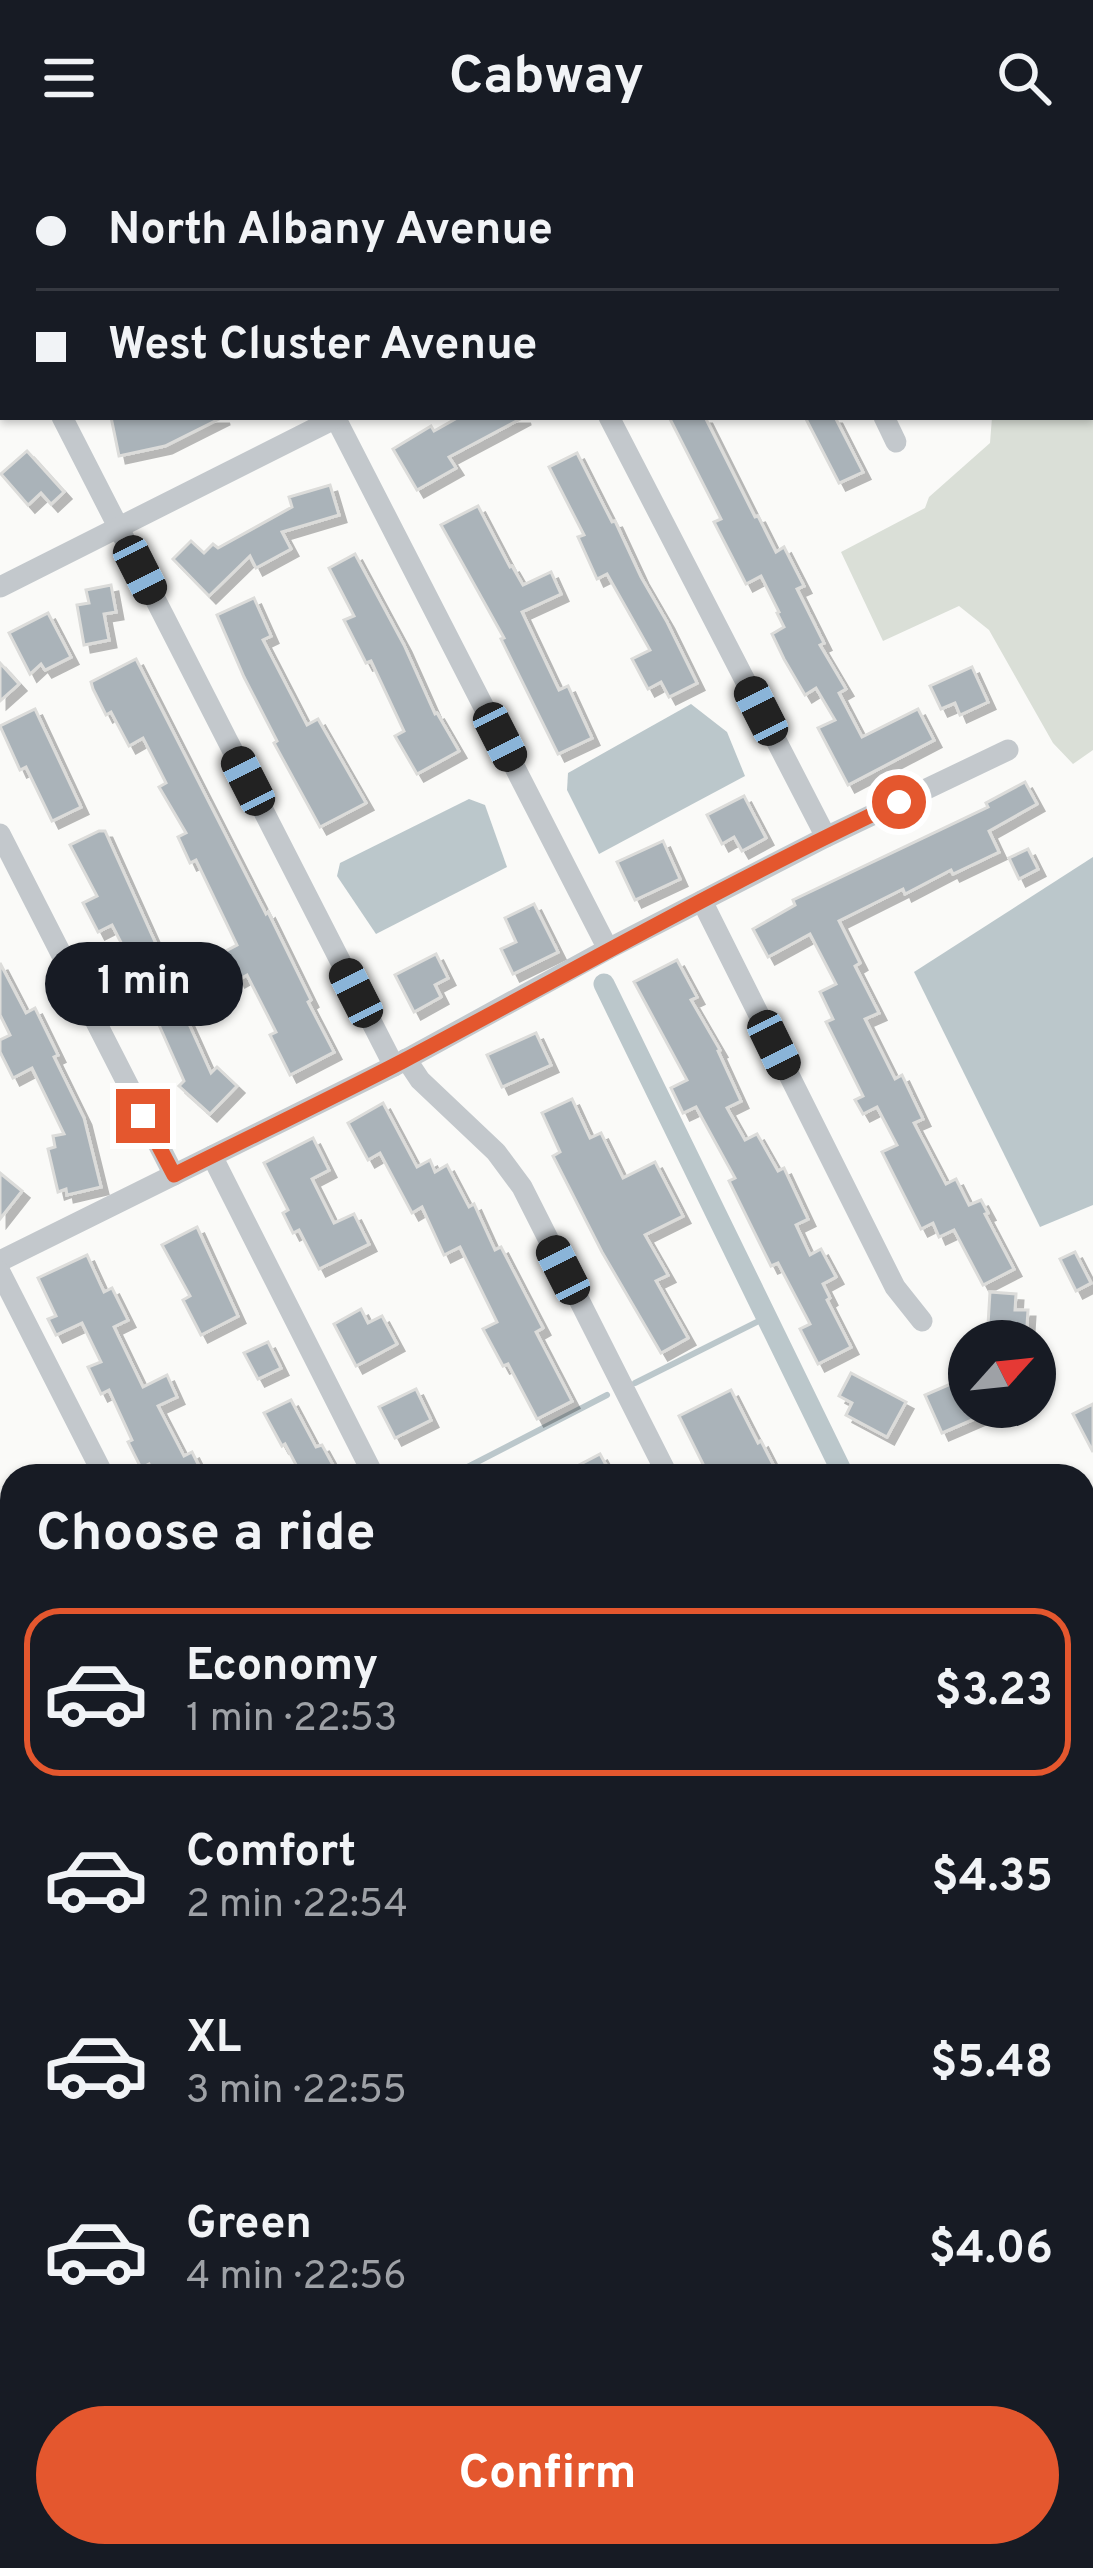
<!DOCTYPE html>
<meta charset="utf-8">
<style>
:root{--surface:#171b24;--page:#242831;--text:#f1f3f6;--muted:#9ea1a6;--line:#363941;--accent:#e4572e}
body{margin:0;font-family:Overpass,sans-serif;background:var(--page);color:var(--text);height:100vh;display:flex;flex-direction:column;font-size:45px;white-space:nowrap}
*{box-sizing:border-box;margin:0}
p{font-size:39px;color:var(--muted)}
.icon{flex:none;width:66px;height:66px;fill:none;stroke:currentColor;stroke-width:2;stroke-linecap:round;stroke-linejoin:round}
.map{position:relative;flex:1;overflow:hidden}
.drawer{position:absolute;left:0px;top:1308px;width:1095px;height:1104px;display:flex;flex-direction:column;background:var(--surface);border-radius:36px 36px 0 0;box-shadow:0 3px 9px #0004}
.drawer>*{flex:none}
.top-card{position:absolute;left:0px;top:0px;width:1095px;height:264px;box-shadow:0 3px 9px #0004;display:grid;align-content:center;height:264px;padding:0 36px;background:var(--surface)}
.needle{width:78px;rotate:63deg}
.controls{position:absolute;left:948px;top:1164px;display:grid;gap:24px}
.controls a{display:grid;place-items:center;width:108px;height:108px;border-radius:50%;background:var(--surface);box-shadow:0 3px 9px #0004;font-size:60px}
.end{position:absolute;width:54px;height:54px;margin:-27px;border:15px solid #e4572e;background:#fff;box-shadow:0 0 0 6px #fff}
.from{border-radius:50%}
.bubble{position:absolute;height:84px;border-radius:42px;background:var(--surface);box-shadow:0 3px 9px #0004;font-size:39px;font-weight:700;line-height:84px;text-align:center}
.car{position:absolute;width:36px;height:72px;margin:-36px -18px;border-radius:15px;box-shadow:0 0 9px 3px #0007;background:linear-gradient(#222 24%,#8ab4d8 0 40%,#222 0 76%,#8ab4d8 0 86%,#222 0)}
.top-card b{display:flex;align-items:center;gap:42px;height:114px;font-size:45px}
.top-card b+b{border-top:3px solid var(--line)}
.top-card i{width:30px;height:30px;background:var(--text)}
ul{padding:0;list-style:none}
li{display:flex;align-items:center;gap:36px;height:168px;margin:0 24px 18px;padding:0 12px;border:6px solid transparent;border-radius:36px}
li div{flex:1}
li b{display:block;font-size:45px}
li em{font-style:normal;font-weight:700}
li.active{border-color:var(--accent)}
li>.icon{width:108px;height:108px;stroke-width:1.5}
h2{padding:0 36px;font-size:54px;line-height:144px}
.cta{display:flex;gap:24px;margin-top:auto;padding:24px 36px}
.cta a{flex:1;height:138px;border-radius:72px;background:var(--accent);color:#fff;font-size:48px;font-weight:700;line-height:138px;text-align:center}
header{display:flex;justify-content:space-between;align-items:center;height:156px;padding:0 36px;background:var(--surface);font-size:54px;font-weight:700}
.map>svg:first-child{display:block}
</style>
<header><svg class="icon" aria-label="menu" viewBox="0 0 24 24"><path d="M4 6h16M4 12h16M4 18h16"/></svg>Cabway<svg class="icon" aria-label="search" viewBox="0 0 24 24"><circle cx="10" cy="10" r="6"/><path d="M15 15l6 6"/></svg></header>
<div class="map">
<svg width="1093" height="2412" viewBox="0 0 1093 2412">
<defs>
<filter id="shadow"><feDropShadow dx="7" dy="7" stdDeviation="0" flood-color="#0004"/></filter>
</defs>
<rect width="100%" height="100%" fill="#fafaf8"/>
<path fill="#e8e9e9" d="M148,2400h66l6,12h-95z"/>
<path fill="#dadfd7" d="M1093,237v357l-20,14 -20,-21 -64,-113 -30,-24 -76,35 -42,-89 84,-44 4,-11 61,-54 2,-26h100z"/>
<g fill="#bbc7cb">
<path d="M691,548l36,28 18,44 -146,78 -32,-64 1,-17z"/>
<path d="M469,643l16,6 22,62 -131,67 -39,-58 3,-13z"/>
<path d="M1093,701v348l-53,22 -126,-255z"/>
</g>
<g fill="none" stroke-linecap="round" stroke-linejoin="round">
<g stroke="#bbc7cb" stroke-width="6">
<path d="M635,1227l130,-65"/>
<path d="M450,1320l157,-81"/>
</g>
<g stroke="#bbc7cb" stroke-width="21">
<path d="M604,828l240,492"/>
<path d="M1083,1802l10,20"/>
</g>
</g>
<g fill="#aab3b9" stroke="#dcdcda" stroke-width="3" filter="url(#shadow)">
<path d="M111,261h112l-58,29 -46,10z"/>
<path d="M459,261h65l-75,40 7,11 -39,22 -24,-41 38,-23 3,5z"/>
<path d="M669,261h36l50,100 3,-1 18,36 8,-5 20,39 -7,3 27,54 -4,2 26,44 -7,4 23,44 56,-28 16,31 -86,45 -30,-57 17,-8 -19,-32 -11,7 -21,-36 -12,-25 12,-7 -7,-14 2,-1 -18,-36 -15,8 -32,-62 7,-3z"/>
<path d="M805,261h30l28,55 -24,11z"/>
<path d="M27,295l37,41 -13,12 -10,-11 -13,12 -27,-31z"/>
<path d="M577,297l35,69 3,-1 26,56 26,45 30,61 -28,14 -8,-15 -13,7 -16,-30 18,-9 -43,-76 -10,5 -19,-42 6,-2 -35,-68z"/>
<path d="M330,329l9,30 -57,17 9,17 -35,19 -6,-12 -41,40 -36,-37 18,-18 13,12 9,-9 5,4 74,-41 -3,-10z"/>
<path d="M478,350l32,61 2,-1 11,19 28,-13 10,22 -39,18 37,78 9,-4 24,52 -34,16 -57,-115 3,-1 -63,-113z"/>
<path d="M355,398l49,91 31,69 2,-1 22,38 -42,23 -22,-38 9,-5 -33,-70 -5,2 -22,-43 10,-4 -25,-48z"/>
<path d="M111,429l5,27 -12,2 5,26 -25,5 -7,-40 12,-2 -3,-13z"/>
<path d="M254,442l17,38 -8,4 44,85 11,-6 48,84 -46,24 -46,-84 3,-2 -33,-64 -27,-62z"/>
<path d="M48,457l23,44 -26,13 -4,-6 -11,10 -21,-41z"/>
<path d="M136,503l130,255 2,-2 43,88 -3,2 26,50 -44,23 -20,-40 6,-3 -29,-57 -9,5 -3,-7 -17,8 -8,-15 17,-8 -3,-6 13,-7 -41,-85 -6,3 -12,-26 8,-4 -27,-46 7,-4 -23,-45 -14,8 -18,-34 -5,3 -13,-26 -2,-7z"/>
<path d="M0,507l19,21 -19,17z"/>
<path d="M972,511l16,35 -28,13 -5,-12 -14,6 -11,-23z"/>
<path d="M35,553l46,98 -29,14 -26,-54 -6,3 -20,-44z"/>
<path d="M1025,626l12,22 -48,27 10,21 -46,22 -2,-4 -46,24 -2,-5 -64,32 21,42 -5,3 24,47 -14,6 30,60 7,-4 21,44 -9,4 32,61 10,-5 13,26 12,-5 7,13 -3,1 29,55 -31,16 -29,-55 -15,7 -6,-14 -12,6 -39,-77 15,-7 -20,-38 -14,7 -8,-14 8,-4 -37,-74 7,-3 -13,-27 16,-8 -26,-50 -42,23 -15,-28 42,-24 -2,-5 195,-93 -2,-4z"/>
<path d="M744,640l22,42 -24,13 -8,-14 -12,7 -15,-29z"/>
<path d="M99,675h6l69,153 -36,18 -19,-36 11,-6 -18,-35 -14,7 -15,-29 14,-7 -27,-51z"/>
<path d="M663,685l17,38 -45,21 -18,-38z"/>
<path d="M1028,693l10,20 -19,10 -10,-21z"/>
<path d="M534,748l24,48 -45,22 -12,-25 15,-7 -11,-24z"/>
<path d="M436,798l12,24 -13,7 6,12 -27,15 -19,-37z"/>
<path d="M677,804l20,37 -6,3 29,50 -2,1 23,50 -14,7 18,32 12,-6 21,37 6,-3 24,51 -12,6 14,30 11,-6 15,28 -13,7 7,14 -3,2 24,47 -33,17 -18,-35 10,-5 -32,-61 -7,3 -42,-85 6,-3 -39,-71 -13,6 -12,-25 16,-8 -53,-98z"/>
<path d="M0,807l26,50 9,-5 23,47 -4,2 30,61 17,69 -34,8 -1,-6 -8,3 -10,-43 7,-2 -2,-11 11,-2 -32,-66 -19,10 -13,-26v-12l10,-5 -10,-20z"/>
<path d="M184,857l27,60 6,-6 20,19 -27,28 -31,-28 5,-5 -25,-56z"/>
<path d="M536,877l15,32 -49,22 -15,-32z"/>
<path d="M572,943l18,39 11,-5 22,45 32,-16 28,54 -38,19 23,40 -12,6 32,57 -27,15 -59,-101 -49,-96 7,-4 -18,-39z"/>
<path d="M383,947l34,64 13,-7 5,12 12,-7 22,42 5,-3 21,46 6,-3 42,81 -7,4 36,69 -35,18 -29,-55 -5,2 -20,-37 14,-7 -37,-75 -16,8 -22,-48 -10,6 -32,-60 -12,7 -20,-37z"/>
<path d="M313,982l16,32 -17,9 22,44 20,-9 15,30 -50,25 -20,-39 -6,3 -10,-20 5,-3 -24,-47z"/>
<path d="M0,1017l22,18 -22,28z"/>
<path d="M197,1071l41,89 -37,19 -18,-35 7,-4 -28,-51z"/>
<path d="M1075,1096l16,31 -15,8 -16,-32z"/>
<path d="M87,1099l17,37 8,-4 16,32 -14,7 29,60 24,-12 10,22 -19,9 26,50 8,-4 12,24h-49l-6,-12 -8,4 -13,-26 4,-2 -23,-50 -8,4 -13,-27 13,-5 -19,-39 -26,12 -8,-16 8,-3 -18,-38z"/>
<path d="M990,1136l26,2 -1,16h13l-2,31h-39z"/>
<path d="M361,1153l7,14 14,-7 15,28 -41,22 -22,-42z"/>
<path d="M268,1186l13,26 -23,11 -14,-26z"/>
<path d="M851,1217l55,29 -19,35 -41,-22 6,-12 -13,-7z"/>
<path d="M969,1220v31h33l-60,26 -17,-38z"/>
<path d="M416,1233l15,31 -36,18 -16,-31z"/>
<path d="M731,1234l27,53 3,-2 18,35h-70l-30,-60z"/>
<path d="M291,1244l25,47 6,-2 17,31h-37l-17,-32 -3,2 -18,-33z"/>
<path d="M1093,1248v48l-20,-38z"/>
<path d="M600,1298l12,22h-54z"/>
</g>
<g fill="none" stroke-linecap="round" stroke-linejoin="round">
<g stroke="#b3babf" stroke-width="34">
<g id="secondary">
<path d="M1083,1926l10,-5"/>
<path d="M0,2321l12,23"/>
<path d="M40,2400l7,12"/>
<path d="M102,2412l23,-12"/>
</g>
</g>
<g stroke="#c3c8cc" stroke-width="21">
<path d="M204,0l1,3"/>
<path d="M476,0l2,3"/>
<path d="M750,0l2,3"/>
<path d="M1025,0l2,3"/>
<path d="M851,3l6,-3"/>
<path d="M1092,132l1,2"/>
<path d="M0,137l3,6"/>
<path d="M62,261l332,649"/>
<path d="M335,261l273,532"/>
<path d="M609,261l217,420"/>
<path d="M884,261l12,25"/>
<path d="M0,431l338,-170"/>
<path d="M0,678l174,341"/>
<path d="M702,745l193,386 27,34"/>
<path d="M406,903l14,21 76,72 26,35 146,289"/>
<path d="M212,1000l162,320"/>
<path d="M0,1105l394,-195 214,-117 218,-112 182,-87"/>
<path d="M0,1116l104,204"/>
<path d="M1083,1403l10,19"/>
<path d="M0,1561l12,-6"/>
<path d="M0,1653l12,24"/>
<path d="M0,2013l12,-6"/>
<path d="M1083,2236l10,-5"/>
<path d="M727,2412l24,-12"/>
</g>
<use href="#secondary" stroke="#fff" stroke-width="30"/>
</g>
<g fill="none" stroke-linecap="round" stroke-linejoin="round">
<path stroke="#e4572e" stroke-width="15" d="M143,960l31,59c76,-38 154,-75 229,-114 165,-87 327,-180 496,-259"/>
</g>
</svg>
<div class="controls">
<a><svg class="needle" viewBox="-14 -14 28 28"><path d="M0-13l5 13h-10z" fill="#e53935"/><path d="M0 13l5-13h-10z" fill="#9ea1a6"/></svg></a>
</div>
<i class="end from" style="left:899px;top:646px"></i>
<i class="end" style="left:143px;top:960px"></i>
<div class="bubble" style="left:45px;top:786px;width:198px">1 min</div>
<i class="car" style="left:140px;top:414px;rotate:153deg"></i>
<i class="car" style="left:761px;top:555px;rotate:333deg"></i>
<i class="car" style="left:500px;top:581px;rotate:153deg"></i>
<i class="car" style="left:248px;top:625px;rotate:333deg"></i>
<i class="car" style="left:356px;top:837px;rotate:333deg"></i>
<i class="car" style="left:774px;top:889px;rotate:154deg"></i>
<i class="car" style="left:563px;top:1114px;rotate:333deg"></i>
<div class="top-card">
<b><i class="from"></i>North Albany Avenue</b>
<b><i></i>West Cluster Avenue</b>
</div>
<section class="drawer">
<h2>Choose a ride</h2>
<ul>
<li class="active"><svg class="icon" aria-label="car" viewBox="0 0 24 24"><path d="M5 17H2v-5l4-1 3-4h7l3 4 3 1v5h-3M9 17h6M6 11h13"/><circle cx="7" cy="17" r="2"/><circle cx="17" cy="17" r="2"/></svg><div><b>Economy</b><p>1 min · 22:53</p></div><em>$3.23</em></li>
<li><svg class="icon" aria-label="car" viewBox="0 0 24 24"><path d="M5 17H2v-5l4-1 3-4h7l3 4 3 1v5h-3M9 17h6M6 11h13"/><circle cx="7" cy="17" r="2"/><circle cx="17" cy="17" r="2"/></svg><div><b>Comfort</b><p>2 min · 22:54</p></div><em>$4.35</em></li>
<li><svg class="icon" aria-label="car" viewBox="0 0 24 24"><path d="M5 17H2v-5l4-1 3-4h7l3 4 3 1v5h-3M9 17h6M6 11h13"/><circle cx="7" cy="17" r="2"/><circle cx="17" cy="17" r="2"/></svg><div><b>XL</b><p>3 min · 22:55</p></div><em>$5.48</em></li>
<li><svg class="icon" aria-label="car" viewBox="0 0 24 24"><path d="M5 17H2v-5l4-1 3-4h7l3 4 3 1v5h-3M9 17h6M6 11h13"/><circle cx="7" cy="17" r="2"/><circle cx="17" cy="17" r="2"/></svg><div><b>Green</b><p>4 min · 22:56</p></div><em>$4.06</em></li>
</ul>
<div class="cta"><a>Confirm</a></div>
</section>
</div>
